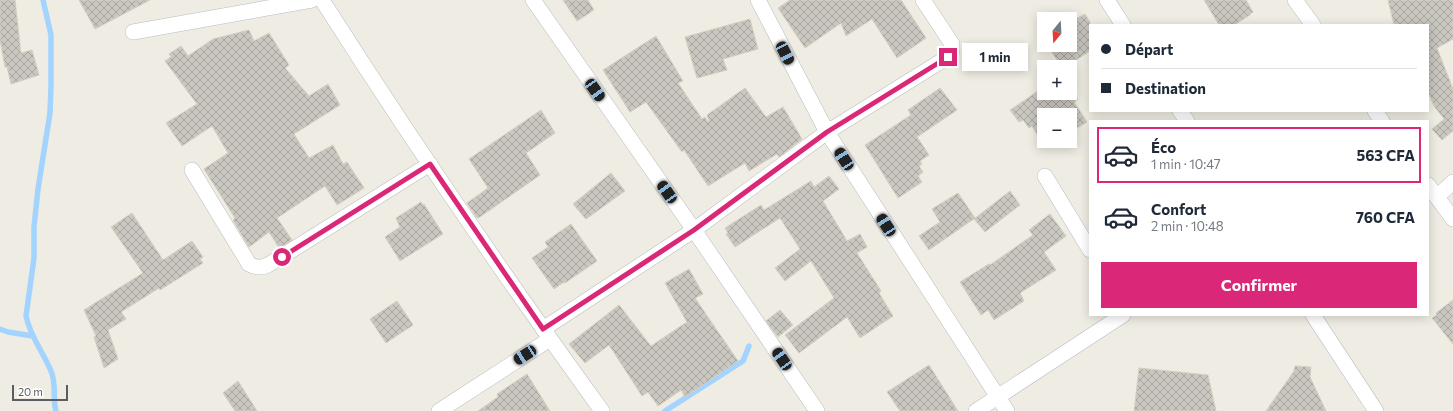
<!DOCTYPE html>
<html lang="fr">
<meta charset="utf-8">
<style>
:root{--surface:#fff;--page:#f6f6f7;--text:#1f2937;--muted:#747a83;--line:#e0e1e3;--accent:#db2777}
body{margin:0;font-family:Commissioner,sans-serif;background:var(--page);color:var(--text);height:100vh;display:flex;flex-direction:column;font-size:15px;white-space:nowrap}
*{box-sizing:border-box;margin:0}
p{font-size:13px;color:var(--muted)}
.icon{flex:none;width:22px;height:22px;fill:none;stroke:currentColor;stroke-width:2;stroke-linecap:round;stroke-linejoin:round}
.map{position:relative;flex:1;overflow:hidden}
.drawer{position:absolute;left:1089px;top:120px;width:340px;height:196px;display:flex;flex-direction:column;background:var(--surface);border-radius:0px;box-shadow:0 2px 10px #0003}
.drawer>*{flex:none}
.hud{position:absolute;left:1089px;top:24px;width:340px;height:88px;border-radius:0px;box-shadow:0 2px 10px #0003;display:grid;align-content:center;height:88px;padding:0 12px;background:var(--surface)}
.needle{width:26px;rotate:198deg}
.fabs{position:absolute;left:1037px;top:12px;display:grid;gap:8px}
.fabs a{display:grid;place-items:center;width:40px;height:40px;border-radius:0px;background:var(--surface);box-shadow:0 2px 10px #0003;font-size:20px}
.scale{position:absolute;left:12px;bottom:10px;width:56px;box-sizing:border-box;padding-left:4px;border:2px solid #5b5f65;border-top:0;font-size:11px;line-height:14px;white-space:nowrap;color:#5b5f65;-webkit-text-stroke:3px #fff;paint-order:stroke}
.end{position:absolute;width:18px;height:18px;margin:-9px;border:5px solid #db2777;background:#fff;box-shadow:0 0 0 2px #fff}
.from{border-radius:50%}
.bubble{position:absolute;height:28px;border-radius:0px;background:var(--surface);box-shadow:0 2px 10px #0003;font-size:13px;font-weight:700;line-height:28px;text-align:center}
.car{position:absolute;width:12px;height:24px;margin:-12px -6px;border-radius:5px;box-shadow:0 0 3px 1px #0007;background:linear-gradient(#222 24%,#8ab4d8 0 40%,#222 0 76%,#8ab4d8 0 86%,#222 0)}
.hud b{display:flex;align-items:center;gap:14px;height:38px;font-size:15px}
.hud b+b{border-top:1px solid var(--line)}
.hud i{width:10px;height:10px;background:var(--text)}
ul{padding:7px 0 0;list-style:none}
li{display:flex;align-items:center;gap:12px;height:56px;margin:0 8px 6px;padding:0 4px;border:2px solid transparent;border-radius:0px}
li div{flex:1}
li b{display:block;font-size:15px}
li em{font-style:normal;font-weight:700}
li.on{border-color:var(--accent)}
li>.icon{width:36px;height:36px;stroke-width:1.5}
.action{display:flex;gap:8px;margin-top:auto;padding:8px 12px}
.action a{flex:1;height:46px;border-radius:0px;background:var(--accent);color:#fff;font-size:16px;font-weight:700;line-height:46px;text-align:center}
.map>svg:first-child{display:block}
</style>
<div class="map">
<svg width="1453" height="411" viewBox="0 0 1453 411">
<defs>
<pattern id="building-cross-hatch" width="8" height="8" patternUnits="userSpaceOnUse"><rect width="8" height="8" fill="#cac7c0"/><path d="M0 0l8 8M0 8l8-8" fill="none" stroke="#a7a5a0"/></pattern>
</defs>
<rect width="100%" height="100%" fill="#efede3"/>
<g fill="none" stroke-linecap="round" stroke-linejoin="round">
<g stroke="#a3d3ff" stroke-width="5.5">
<path d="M43,0l8,35v50l-1,28 -12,76 -4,38v31l-8,58c4,20 17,36 25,55 6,14 1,27 5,40"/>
<path d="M0,329l8,3 25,4"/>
<path d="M665,411l78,-50 6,-15"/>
</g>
</g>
<g fill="url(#building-cross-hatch)" stroke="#d4cfc1">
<path d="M0,0h15l6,53 11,-3 7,25 -28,9 -4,-17h-2l-5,-27z"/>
<path d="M79,0h71l-55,29z"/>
<path d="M563,0h25l6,10 -17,11z"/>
<path d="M790,0h111l25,38 -29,20 -25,-39 -26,17 -5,-13 -36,25 -27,-40z"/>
<path d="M1204,0h42l7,12 -3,2v1l-16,10h-15z"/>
<path d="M1388,0h65v39l-16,9 16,41v42l-11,9 -10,-11 12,-10 -10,-13 -6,-14v-67h-34z"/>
<path d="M1085,14l5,8v29l-25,16h-3l-15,-22h23v-23z"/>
<path d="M750,19l8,30 -35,10 4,11 -30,8 -12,-41z"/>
<path d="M249,30l5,11 15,-8 20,32 -4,3 24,28 19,-12 12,21 -46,29 15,24 24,-13 10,19 4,-2 17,26 -27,17 -12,-19 -48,32 15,22 -13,8 -10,-16 -20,15 -16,-27 2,-2 -31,-49 24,-16 -16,-27 -30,20 -16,-23 31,-19 -32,-43 6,-4 -2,-3 12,-8 7,10 25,-17z"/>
<path d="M656,36l27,45 -5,2 24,36 3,-2 3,5 1,-1 -2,-6 38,-27 21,29 17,-10 19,32 -23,18 -2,-3 -28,17 -4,-8 -37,23 -24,-36 -2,2 -36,-50 -16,10 -27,-42z"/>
<path d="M1044,87v6h26v-4l8,10 -4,3 13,20 -17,10v-17h-26v26h11l-10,6 -13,-21 -3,2 -6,-8 -4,2 -9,-12z"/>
<path d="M940,88l17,22 -40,27 12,18 -9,6 2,3 -3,2 4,6 -5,4 4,6 -24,16 -33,-53 46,-30 -3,-5z"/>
<path d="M541,110l14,23 -29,20 14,22 -60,42 -3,1 -10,-15 21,-15 -19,-29z"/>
<path d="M611,173l14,18 -39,28 -13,-15z"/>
<path d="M829,176l10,13 -16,12 24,40 13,-7 7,13 -10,6 24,38 -2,2 14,23 -33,22 -13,-21 -48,36 -14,-18 49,-37 -23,-37 -26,20 -10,-13 25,-19 -20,-31 -45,29 -9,-13 2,-1 -3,-5 36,-23 3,5 47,-29 3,6z"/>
<path d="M1010,191l10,14 -35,27 -11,-13z"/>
<path d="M958,193l17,25 -46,32 -10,-14 21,-14 -8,-13z"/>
<path d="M421,202l2,3 1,-1 19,30 -43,27 -15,-24 15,-10 -4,-9z"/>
<path d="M132,213l31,47 29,-19 11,16 -3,2 3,4 -43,27 -1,-2 -38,24 5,7 -18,11 10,29 -14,9 -10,-31 2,-1 -12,-26 59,-37 -32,-46z"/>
<path d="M1050,214l16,22 -22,16 12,18 -36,23 4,8 -30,19 -6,-10 -7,5 -21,-33 29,-18 1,1 43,-30 -4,-5z"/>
<path d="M571,224l26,37 -32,22 -1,-1 -10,7 -22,-31 16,-11 -3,-5z"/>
<path d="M689,269l14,25 -8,4 43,63 -53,36 -4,-7 -23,16 -10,-14 -6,4 -33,-51 -24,18 -16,-19 50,-39 32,41 36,-24 -22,-39z"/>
<path d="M1453,300v44l-21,-26 5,-3 -1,-2z"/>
<path d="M397,301l16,24 -27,18 -16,-24z"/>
<path d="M780,310l13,15 -15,12 -12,-16z"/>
<path d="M929,365l29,46h-58l-13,-19z"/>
<path d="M1295,366l16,1 -1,10 16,34h-60l28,-40z"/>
<path d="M1139,368l69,7 8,36h-82z"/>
<path d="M527,374l23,37h-72l20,-14 -1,-3z"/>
<path d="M238,381l19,30h-22l-12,-18z"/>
</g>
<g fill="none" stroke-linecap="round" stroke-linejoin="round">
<g stroke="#b8bbc0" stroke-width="16">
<g id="street">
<path d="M322,0c89,140 183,277 280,411"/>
<path d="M533,0l161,230 123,181"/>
<path d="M758,0l69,132 180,279"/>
<path d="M1107,0l16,25"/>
<path d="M1295,0l18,25"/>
<path d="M133,32l179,-32"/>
<path d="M1180,111l7,10"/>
<path d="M1375,111l7,10"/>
<path d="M192,170l57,94c7,4 12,4 19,1l162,-101"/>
<path d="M1045,176l45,74"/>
<path d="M1428,185l25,34"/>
<path d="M1437,197l16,-15"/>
<path d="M1313,315l63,96"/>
<path d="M543,329l151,-99 133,-98 121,-75 4,-6v-7l-29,-44"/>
<path d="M439,411l111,-72"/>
<path d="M976,411l147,-96"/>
</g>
</g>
<use href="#street" stroke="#fff" stroke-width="15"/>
</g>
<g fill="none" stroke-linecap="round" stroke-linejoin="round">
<path stroke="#db2777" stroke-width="5" d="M282,257l148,-93 113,165 151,-99 133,-98 121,-75"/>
</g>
</svg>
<div class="fabs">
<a><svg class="needle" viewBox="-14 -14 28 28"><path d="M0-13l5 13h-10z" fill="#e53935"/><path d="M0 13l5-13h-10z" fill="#747a83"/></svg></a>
<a>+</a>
<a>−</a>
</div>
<div class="scale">20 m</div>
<i class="end from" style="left:282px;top:257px"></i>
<i class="end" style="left:948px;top:57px"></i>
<div class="bubble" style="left:962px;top:43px;width:66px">1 min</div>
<i class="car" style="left:785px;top:53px;rotate:153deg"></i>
<i class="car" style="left:595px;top:90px;rotate:145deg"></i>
<i class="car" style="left:844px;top:159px;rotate:327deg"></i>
<i class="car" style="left:667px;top:192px;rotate:325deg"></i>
<i class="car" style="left:886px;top:225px;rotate:327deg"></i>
<i class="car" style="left:525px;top:355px;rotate:237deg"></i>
<i class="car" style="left:782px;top:359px;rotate:326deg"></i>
<div class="hud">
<b><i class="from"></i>Départ</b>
<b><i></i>Destination</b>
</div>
<section class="drawer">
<ul>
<li class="on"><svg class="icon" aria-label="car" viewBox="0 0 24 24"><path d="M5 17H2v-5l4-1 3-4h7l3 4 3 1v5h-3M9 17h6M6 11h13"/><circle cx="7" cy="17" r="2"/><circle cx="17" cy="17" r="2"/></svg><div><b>Éco</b><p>1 min · 10:47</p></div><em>563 CFA</em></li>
<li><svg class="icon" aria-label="car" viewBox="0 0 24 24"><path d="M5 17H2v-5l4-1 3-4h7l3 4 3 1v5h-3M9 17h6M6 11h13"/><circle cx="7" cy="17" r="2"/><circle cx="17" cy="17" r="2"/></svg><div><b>Confort</b><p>2 min · 10:48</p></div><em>760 CFA</em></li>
</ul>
<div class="action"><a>Confirmer</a></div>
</section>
</div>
